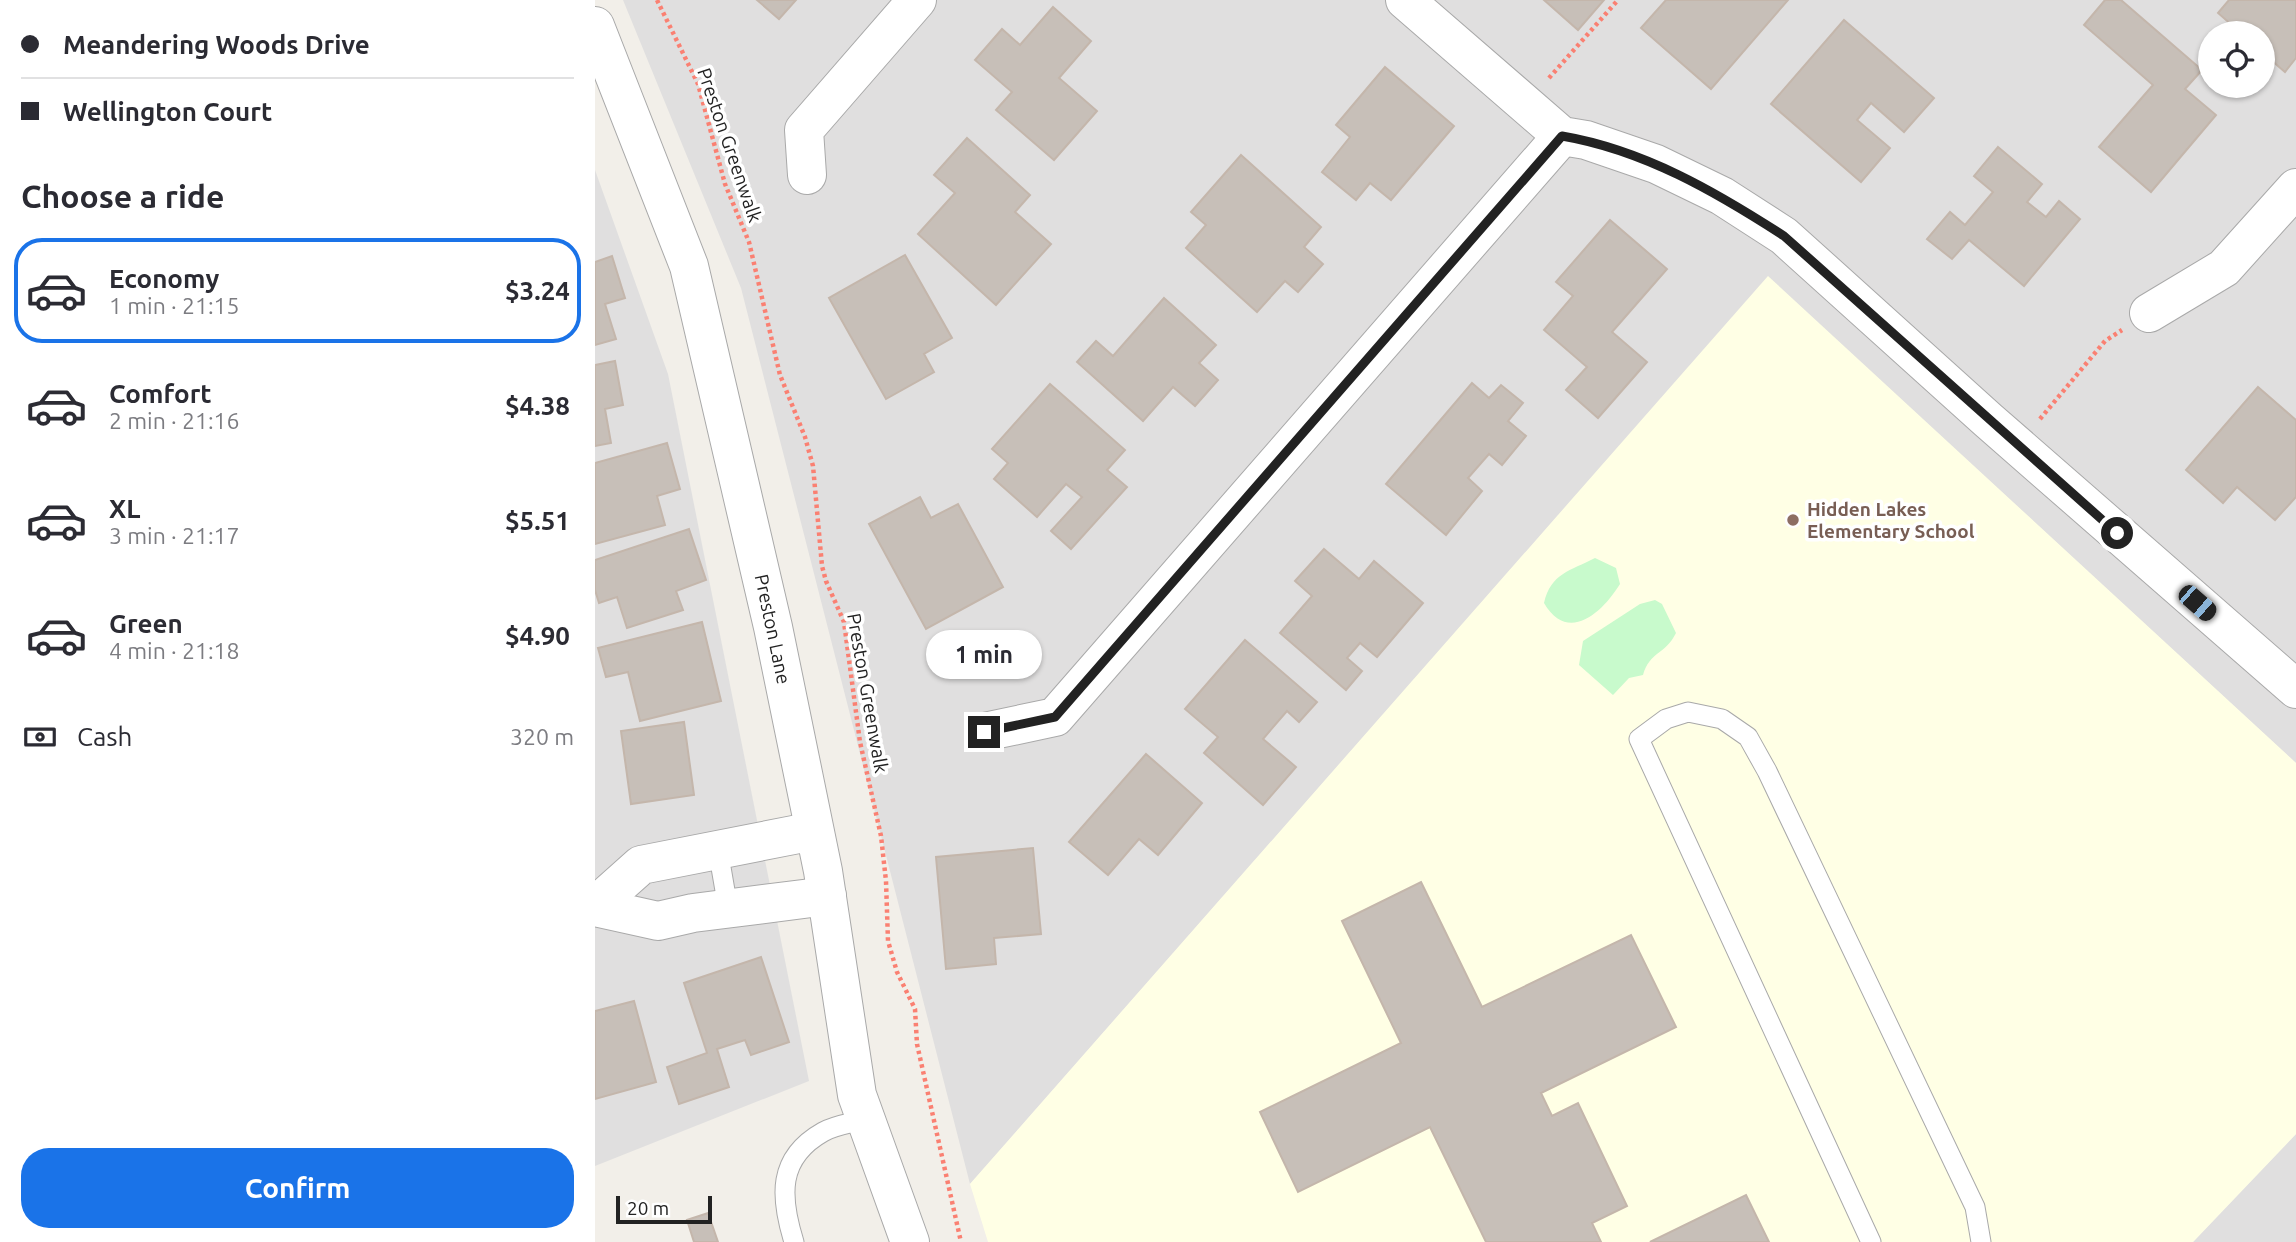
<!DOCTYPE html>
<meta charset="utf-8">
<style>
:root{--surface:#fff;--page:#f7f7f7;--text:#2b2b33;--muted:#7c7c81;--line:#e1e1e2;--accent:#1a73e8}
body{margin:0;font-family:Ubuntu,sans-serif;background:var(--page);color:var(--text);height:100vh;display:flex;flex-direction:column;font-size:26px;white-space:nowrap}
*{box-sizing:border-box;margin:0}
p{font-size:23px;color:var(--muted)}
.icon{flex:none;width:38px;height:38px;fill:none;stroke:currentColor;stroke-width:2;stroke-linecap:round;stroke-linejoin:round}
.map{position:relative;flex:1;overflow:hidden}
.side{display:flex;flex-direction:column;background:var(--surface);width:595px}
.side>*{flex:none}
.hud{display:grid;align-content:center;height:154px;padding:0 21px;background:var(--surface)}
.tools{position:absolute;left:1603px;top:21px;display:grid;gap:14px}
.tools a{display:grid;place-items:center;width:77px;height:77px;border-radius:50%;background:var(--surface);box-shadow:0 2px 5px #0004;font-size:35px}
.scale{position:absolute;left:21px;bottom:18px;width:96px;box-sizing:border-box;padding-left:7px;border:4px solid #222;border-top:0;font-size:19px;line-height:24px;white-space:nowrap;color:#222;-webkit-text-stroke:5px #fff;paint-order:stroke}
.end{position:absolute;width:32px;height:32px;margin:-16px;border:9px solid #222;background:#fff;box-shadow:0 0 0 4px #fff}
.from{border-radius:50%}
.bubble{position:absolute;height:49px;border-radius:24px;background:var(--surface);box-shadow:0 2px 5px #0004;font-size:23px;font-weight:700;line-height:49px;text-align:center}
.car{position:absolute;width:21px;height:42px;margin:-21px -10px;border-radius:9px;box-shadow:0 0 5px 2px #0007;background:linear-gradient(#222 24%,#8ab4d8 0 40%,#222 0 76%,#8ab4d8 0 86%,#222 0)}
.hud b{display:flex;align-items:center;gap:24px;height:66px;font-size:26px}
.hud b+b{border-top:2px solid var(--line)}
.hud i{width:18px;height:18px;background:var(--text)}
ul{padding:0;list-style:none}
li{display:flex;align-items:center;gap:21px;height:105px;margin:0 14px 10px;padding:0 7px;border:4px solid transparent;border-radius:28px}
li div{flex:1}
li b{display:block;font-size:26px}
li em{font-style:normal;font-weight:700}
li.selected{border-color:var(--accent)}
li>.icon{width:63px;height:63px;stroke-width:1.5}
h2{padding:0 21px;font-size:32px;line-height:84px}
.pay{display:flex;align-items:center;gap:18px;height:77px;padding:0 21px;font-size:26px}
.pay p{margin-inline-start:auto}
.action{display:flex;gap:14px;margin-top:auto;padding:14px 21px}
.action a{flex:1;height:80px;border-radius:28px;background:var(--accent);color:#fff;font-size:28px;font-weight:700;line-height:80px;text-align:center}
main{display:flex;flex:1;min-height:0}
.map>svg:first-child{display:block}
</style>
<main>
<section class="side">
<div class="hud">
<b><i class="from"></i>Meandering Woods Drive</b>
<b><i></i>Wellington Court</b>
</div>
<h2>Choose a ride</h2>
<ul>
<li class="selected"><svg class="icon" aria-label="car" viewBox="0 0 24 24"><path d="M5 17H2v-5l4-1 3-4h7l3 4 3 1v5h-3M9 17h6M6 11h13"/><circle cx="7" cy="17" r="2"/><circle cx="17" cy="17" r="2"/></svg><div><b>Economy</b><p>1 min · 21:15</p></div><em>$3.24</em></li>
<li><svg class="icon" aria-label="car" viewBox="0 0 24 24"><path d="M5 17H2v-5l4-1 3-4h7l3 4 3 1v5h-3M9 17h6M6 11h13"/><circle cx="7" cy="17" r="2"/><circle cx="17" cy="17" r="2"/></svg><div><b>Comfort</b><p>2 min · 21:16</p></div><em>$4.38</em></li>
<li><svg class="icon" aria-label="car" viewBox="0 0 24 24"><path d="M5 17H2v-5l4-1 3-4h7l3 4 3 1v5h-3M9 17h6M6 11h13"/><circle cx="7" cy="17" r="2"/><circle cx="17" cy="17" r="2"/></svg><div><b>XL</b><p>3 min · 21:17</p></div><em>$5.51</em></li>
<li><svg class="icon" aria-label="car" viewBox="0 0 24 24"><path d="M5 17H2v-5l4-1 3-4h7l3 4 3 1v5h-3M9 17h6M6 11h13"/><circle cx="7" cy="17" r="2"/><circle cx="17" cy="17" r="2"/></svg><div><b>Green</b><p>4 min · 21:18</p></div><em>$4.90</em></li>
</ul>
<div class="pay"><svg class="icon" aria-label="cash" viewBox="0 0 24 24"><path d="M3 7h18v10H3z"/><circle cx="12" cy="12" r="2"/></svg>Cash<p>320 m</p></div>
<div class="action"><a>Confirm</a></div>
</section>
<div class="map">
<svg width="1701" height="1242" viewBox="0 0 1701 1242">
<rect width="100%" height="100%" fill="#f2efe9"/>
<g fill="#e0dfdf" fill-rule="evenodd">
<path d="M28,0h1673v763l-528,-486 -798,907 -229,-896zM1615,33h53v53h-53z"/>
<path d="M0,170l73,204 141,707 -214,85z"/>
<path d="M1701,1134v108h-103l58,-61z"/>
</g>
<path fill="#ffffe5" d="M1173,276l528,487v371l-103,108h-1205l-18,-58z"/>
<g fill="#c8facc">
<path d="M1000,558l21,10 4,16c-18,29 -52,60 -76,19 7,-30 26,-32 51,-45z"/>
<path d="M1060,600l7,4 14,29c-11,22 -26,18 -33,42l-14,3 -16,17 -34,-30 4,-24 57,-37z"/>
</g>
<g fill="#c7bfb8" stroke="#c4b6ab" stroke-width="2">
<path d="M162,0h39l-17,19z"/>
<path d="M949,0h60l-26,30z"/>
<path d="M1071,0h122l-77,89 -70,-61z"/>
<path d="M1510,0h16l81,70 -17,19 31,26 -65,77 -52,-45 54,-62 -69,-60z"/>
<path d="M1634,0h67v58l-11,14 -22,-19v-20h-22l-23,-20z"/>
<path d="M458,7l38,34 -32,37 38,33 -43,49 -58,-50 16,-18 -37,-32 27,-31 18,16z"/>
<path d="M1249,20l90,78 -30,34 -33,-29 -14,17 33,28 -29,34 -90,-78z"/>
<path d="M790,67l69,59 -63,74 -21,-17 -14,17 -34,-28 28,-35 -14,-12z"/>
<path d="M372,138l63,57 -15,17 36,32 -55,61 -78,-71 37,-41 -21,-18z"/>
<path d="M1403,147l44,37 -15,18 19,15 13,-16 21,18 -56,67 -55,-46 -17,19 -25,-20 23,-27 15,13 28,-33 -19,-16z"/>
<path d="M646,155l80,72 -17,20 19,17 -25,28 -13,-11 -28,31 -71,-64 20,-23 -15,-13z"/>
<path d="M1015,220l57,49 -55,63 35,30 -49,56 -32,-28 21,-23 -43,-37 29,-34 -17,-14z"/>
<path d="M310,255l47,83 -28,16 10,18 -48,27 -57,-101z"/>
<path d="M17,256l13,42 -20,6 11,35 -21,6v-83z"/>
<path d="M569,298l52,47 -17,18 19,17 -23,26 -22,-19 -30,34 -66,-59 19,-21 17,15z"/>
<path d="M20,361l8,44 -18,4 6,34 -16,3v-81z"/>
<path d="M877,383l17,15 12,-13 22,18 -15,18 18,15 -24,29 -13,-11 -21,24 14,13 -36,44 -60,-51z"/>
<path d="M455,384l75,66 -18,20 20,17 -56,62 -20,-18 31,-34 -16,-13 -29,33 -43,-38 14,-16 -16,-14z"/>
<path d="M1663,387l38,33v77l-21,23 -38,-33 -14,16 -37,-33z"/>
<path d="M72,443l13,46 -23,7 8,29 -70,19v-81z"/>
<path d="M325,497l11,21 27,-14 45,83 -77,42 -57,-105z"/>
<path d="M94,529l17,51 -30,11 7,19 -56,18 -10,-31 -18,6 -4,-13v-30z"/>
<path d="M729,549l35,30 15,-18 49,42 -46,54 -17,-14 -13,15 15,13 -16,19 -66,-57 32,-37 -17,-15z"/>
<path d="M107,622l19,79 -81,20 -12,-49 -22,5 -8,-29z"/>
<path d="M650,640l72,62 -18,20 -12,-11 -24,28 33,28 -33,38 -59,-52 14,-16 -33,-28z"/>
<path d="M89,722l10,73 -63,9 -10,-73z"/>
<path d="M551,754l56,49 -44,52 -19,-16 -31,36 -39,-33z"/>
<path d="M438,848l8,86 -47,4 2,26 -50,5 -10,-112z"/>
<path d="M826,882l61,125 149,-72 45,92 -135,66 11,23 26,-13 49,103 -35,17 9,19h-115l-56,-115 -132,65 -38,-80 141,-69 -59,-122z"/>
<path d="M166,957l28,85 -38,13 -6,-15 -28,9 12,38 -50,17 -12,-37 40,-14 -23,-70z"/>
<path d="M39,1001l22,81 -61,17v-88z"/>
<path d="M1151,1195l23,47h-119z"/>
<path d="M113,1213l10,29h-24l-7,-22z"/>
</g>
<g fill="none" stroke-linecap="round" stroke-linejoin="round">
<g stroke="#a9a9a9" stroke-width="21">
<g id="service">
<path d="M123,850l10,58"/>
<path d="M199,1242c-14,-45 -17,-84 29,-110 12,-7 30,-9 43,-13"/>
<path d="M1276,1242l-232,-503 27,-20 22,-7 34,7 26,18 19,34 208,436 6,35"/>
</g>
</g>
<g stroke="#a9a9a9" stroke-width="40">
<g id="minor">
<path d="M810,0l157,136 24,4 70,24 66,32 62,40 204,184 308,269"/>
<path d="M212,175l-3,-45 113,-130"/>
<path d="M1554,313l75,-45 72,-80"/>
<path d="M389,732l71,-15 507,-581"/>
<path d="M0,906l46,-41 173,-34"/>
<path d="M0,907l63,14 35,-8 134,-17"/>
</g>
</g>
<g stroke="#a9a9a9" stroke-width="40">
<path id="tertiary" d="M0,26l94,240 84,361 50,244 34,224 53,147"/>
</g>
<g stroke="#fa8072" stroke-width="4.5" stroke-dasharray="3.5 3.5" stroke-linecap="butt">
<path d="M62,0l41,84 27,100 24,58 31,133 25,62 8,29 9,100 4,15 18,41 16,120 21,94 5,45 2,60 9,31 18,37 2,35 44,198"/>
<path d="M954,78l69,-78"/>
<path d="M1445,419l65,-78 17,-11"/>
</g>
<use href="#service" stroke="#fff" stroke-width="19"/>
<use href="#minor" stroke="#fff" stroke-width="38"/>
<use href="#tertiary" stroke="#fff" stroke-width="38"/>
</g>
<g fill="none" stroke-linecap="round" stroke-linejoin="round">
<path stroke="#222" stroke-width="9" d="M389,732l71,-15 507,-581c82,14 154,56 222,100l333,297"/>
</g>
<circle fill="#8d6e63" stroke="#fff" stroke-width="2.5" cx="1198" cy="520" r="7"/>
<g text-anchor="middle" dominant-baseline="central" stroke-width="7" stroke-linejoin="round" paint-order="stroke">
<g font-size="19" fill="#222" stroke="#fff">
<text transform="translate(135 145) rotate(71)">Preston Greenwalk</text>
<text transform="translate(178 629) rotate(78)">Preston Lane</text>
<text transform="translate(273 693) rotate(80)">Preston Greenwalk</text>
</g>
<g font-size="19" font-weight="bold" fill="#785e54" stroke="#fff" text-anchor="start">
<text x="1212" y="509">Hidden Lakes<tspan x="1212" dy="22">Elementary School</tspan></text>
</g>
</g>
</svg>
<div class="tools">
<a><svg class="icon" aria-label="locate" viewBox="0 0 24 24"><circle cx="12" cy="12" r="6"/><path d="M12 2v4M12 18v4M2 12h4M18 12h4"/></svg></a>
</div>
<div class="scale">20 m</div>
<i class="end from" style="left:1522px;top:533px"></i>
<i class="end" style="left:389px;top:732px"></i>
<div class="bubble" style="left:331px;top:630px;width:116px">1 min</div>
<i class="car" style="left:1602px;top:603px;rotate:131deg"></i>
</div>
</main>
